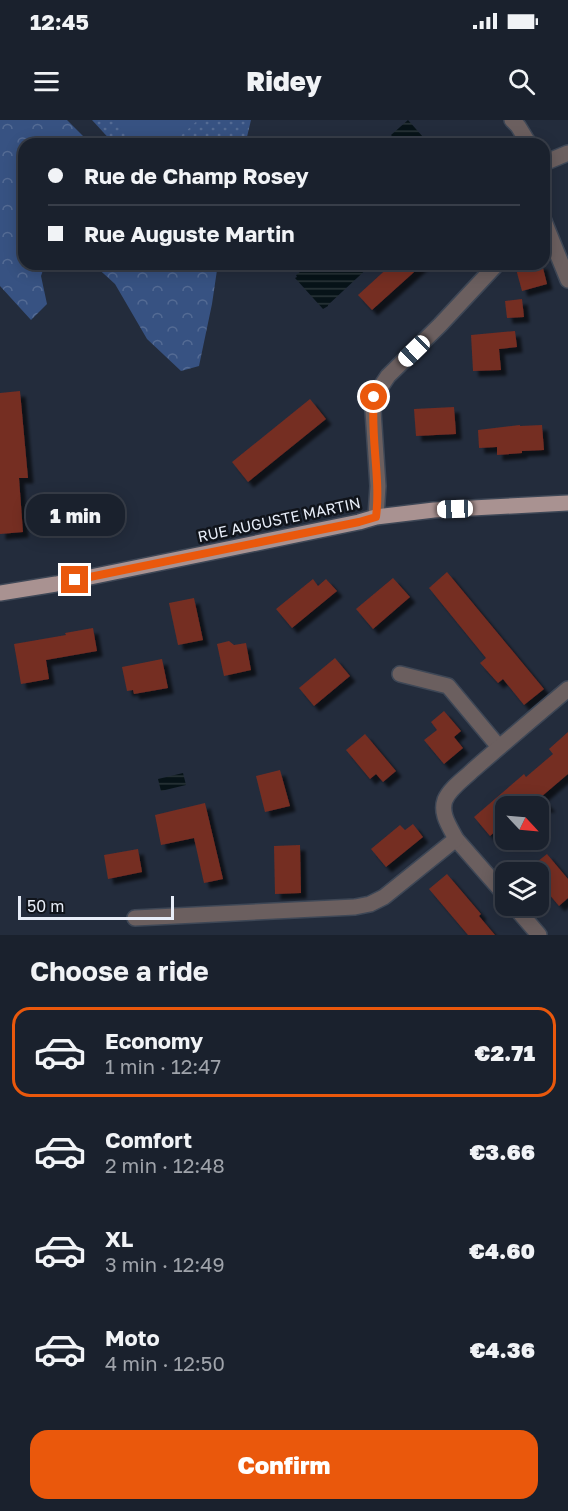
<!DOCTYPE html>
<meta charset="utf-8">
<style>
:root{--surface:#1a212d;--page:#272e39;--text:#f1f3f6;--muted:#9fa3aa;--line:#383e49;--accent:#ea580c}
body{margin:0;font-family:"Golos Text",sans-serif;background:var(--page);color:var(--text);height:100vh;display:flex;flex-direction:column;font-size:22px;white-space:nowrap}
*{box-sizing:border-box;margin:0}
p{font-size:20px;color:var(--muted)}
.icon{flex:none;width:33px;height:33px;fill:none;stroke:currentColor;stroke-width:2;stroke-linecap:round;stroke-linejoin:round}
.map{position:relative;height:815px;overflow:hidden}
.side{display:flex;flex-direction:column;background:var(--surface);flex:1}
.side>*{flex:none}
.hud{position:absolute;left:18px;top:18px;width:532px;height:132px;border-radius:18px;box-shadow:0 3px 15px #0003,0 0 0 2px var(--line);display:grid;align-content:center;height:132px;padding:0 30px;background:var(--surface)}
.needle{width:39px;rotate:116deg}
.tools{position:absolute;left:495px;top:676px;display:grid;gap:12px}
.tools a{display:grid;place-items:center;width:54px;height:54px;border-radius:12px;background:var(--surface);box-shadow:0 3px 15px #0003,0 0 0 2px var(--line);font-size:30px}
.scale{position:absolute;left:18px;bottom:15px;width:156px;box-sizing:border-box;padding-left:6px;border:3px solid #e7edf8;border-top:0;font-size:16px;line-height:21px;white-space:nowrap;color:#e7edf8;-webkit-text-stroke:4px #10141b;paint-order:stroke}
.end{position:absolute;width:27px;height:27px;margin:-14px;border:8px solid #ea580c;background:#fff;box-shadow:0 0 0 3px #fff}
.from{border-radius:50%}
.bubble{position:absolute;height:42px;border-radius:18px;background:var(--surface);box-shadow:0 3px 15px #0003,0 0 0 2px var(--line);font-size:20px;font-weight:800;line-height:42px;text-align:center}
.car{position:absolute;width:18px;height:36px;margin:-18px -9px;border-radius:8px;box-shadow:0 0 4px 2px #0007;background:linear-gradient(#fff 24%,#345 0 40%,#fff 0 76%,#345 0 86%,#fff 0)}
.hud b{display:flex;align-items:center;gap:21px;height:57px;font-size:22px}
.hud b+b{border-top:2px solid var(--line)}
.hud i{width:15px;height:15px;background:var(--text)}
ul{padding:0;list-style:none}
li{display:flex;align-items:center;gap:18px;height:90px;margin:0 12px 9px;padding:0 18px;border:3px solid transparent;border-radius:18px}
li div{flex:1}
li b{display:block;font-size:22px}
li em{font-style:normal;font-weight:800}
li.active{border-color:var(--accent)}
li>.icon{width:54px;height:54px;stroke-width:1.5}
h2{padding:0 30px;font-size:27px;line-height:72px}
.primary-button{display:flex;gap:12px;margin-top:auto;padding:12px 30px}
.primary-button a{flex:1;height:69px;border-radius:18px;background:var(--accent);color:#fff;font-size:24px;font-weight:800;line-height:69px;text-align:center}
.status{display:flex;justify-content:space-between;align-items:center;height:42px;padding:0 30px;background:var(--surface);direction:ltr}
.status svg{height:16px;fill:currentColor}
header{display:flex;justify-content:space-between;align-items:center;height:78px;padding:0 30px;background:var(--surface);font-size:27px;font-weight:800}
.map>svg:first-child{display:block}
</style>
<div class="status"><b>12:45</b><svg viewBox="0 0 49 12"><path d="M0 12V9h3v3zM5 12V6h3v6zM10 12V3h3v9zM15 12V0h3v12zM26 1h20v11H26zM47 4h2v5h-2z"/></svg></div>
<header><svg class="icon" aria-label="menu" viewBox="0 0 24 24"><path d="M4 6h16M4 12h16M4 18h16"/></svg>Ridey<svg class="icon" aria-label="search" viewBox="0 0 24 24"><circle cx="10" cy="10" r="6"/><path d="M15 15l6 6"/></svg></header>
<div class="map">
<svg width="568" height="815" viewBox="0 0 568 815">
<defs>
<pattern id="grass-dots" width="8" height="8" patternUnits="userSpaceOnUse" patternTransform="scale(1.5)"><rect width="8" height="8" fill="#375282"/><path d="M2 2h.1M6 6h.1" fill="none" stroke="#546b94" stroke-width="1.8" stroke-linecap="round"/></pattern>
<pattern id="forest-crowns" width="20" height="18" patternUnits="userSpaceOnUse" patternTransform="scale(1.5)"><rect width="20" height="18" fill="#375282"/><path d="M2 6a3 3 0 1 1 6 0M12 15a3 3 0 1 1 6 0" fill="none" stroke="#546b94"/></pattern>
<pattern id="water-rules" width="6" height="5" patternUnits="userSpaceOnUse" patternTransform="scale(1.5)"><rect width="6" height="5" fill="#071318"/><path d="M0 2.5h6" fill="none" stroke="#2b363a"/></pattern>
<filter id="shadow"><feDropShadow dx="5.5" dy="5.5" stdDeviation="1.5" flood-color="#0009"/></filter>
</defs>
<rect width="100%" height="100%" fill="#232c3c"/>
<path fill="url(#grass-dots)" d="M92,0h159l-5,21 -3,3h-129z"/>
<g fill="url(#forest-crowns)">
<path d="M0,0h67l24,24h-67v120h21l-4,12 6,28 -16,16 -31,-34z"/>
<path d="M93,144h119l5,6 -5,34 -13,62 -18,5 -34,-32 -32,-55z"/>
</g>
<path fill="#375282" d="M113,0h85l-26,24h-38z"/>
<g fill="url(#water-rules)">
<path d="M408,0l15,17 -8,7h-16l-8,-9z"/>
<path d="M310,144h62l-44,41v1l-5,3 -28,-31 2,-1 -1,-2z"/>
<path d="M183,653l3,12 -25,6 -3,-12z"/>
</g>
<g fill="#752d23" filter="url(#shadow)">
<path d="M392,144h31l-51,46 -14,-15z"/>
<path d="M534,144h8l5,20 -25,7 -6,-22z"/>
<path d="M522,179l2,18 -17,1 -2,-17z"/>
<path d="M515,211l2,16 -18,2 2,21 -28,1 -2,-36z"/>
<path d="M20,271l8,87h-9l4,54 -23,2v-141z"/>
<path d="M310,279l16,20 -78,63 -16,-20z"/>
<path d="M454,287l2,27 -40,2 -2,-27z"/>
<path d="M520,305v1l22,-1 2,25 -22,1v2l-25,2v-8l-18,1 -1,-18z"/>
<path d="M447,452l97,117 -20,16 -21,-26 -5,4 -18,-20 6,-5 -57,-70z"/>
<path d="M393,458l17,19 -37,32 -17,-20z"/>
<path d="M313,459l5,7 8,-7 11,12 -45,37 -16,-19z"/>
<path d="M194,478l9,42 -25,5 -9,-42z"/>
<path d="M93,508l4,23 -51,9 3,19 -28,5 -7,-40 52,-9 -1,-2z"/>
<path d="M229,521l5,4 12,-2 5,27 -27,6 -7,-32z"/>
<path d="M335,538l15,18 -36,30 -15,-18z"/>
<path d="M162,539l6,29 -34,6 -1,-4 -6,1 -5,-24z"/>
<path d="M444,591l17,20 -7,6 9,11 -19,16 -20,-24 13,-10 -6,-8z"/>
<path d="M568,612v42l-27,23 9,10h-44v15l-16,14 -16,-19 50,-43 2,3 27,-23 -4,-5z"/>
<path d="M365,614l31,37 -13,11 -7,-8 -6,5 -24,-29z"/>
<path d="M280,650l10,36 -25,6 -9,-36z"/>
<path d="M205,683l18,76 -19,4 -10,-45 -33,7 -6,-30z"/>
<path d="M413,704l10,13 -37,30 -15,-18 29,-24 5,5z"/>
<path d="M300,725l1,48 -26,1 -1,-48z"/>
<path d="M138,729l4,23 -34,7 -4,-24z"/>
<path d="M547,734l21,25v19l-9,8 -21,-25v-8h-6l-4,-4z"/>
<path d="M447,754l34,40 -2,2 16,19h-27l-39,-46z"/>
</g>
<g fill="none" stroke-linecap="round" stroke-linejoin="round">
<g stroke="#3e4756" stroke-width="18">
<g id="minor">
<path d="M512,0l6,6 11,18"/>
<path d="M544,43l24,-10"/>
<path d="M544,101l24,59"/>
<path d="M376,397l2,-31 -5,-75 1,-14 14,-21 52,-51 57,-61"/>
<path d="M400,554l48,12 51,61"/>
<path d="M456,719l50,57"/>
<path d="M514,786l25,29"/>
<path d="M135,798l220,-11 15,-3 14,-7 72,-58c-6,-12 -16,-25 -11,-39 5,-12 19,-21 28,-30 31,-27 63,-54 95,-81"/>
</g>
</g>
<g stroke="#3e4756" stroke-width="18">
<path id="major" d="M0,473l56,-9 303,-62 17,-5 58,-7 134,-7"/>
</g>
<use href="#minor" stroke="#6b5f5f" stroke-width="15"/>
<use href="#major" stroke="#a99291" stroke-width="15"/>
</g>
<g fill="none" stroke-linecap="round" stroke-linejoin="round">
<path stroke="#ea580c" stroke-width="8" d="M75,460l284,-58 17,-5c5,-40 -6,-80 -2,-120"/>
</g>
<g text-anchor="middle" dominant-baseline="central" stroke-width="5" stroke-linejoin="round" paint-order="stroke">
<g font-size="15" fill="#e7edf8" stroke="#10141b">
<text transform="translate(279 399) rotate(-12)">RUE AUGUSTE MARTIN</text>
</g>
</g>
</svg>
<div class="tools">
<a><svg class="needle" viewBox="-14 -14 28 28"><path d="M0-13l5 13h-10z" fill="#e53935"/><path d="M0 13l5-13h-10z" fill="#9fa3aa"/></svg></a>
<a><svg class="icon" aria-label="layers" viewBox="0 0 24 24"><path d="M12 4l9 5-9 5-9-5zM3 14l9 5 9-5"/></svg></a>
</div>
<div class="scale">50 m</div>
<i class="end from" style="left:374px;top:277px"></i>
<i class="end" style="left:75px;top:460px"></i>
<div class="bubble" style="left:26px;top:374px;width:99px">1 min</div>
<i class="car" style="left:414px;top:231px;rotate:226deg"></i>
<i class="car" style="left:455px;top:389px;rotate:268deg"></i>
<div class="hud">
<b><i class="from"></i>Rue de Champ Rosey</b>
<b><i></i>Rue Auguste Martin</b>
</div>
</div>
<section class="side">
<h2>Choose a ride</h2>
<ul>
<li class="active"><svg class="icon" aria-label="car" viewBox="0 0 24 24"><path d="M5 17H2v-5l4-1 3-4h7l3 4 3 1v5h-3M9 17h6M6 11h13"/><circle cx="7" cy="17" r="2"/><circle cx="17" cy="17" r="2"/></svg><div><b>Economy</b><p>1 min · 12:47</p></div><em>€2.71</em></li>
<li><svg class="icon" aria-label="car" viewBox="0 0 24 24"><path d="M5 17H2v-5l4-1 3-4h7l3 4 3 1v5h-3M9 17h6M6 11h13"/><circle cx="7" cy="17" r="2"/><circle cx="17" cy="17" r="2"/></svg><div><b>Comfort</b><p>2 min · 12:48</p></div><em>€3.66</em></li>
<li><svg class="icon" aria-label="car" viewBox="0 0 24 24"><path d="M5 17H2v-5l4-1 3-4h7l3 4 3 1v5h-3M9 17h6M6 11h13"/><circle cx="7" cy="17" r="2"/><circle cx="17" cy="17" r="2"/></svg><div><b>XL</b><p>3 min · 12:49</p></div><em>€4.60</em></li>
<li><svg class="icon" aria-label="car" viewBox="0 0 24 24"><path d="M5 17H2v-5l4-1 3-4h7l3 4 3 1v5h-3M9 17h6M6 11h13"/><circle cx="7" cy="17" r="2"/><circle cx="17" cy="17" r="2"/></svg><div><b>Moto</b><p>4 min · 12:50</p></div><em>€4.36</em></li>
</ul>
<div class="primary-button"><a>Confirm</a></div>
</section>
